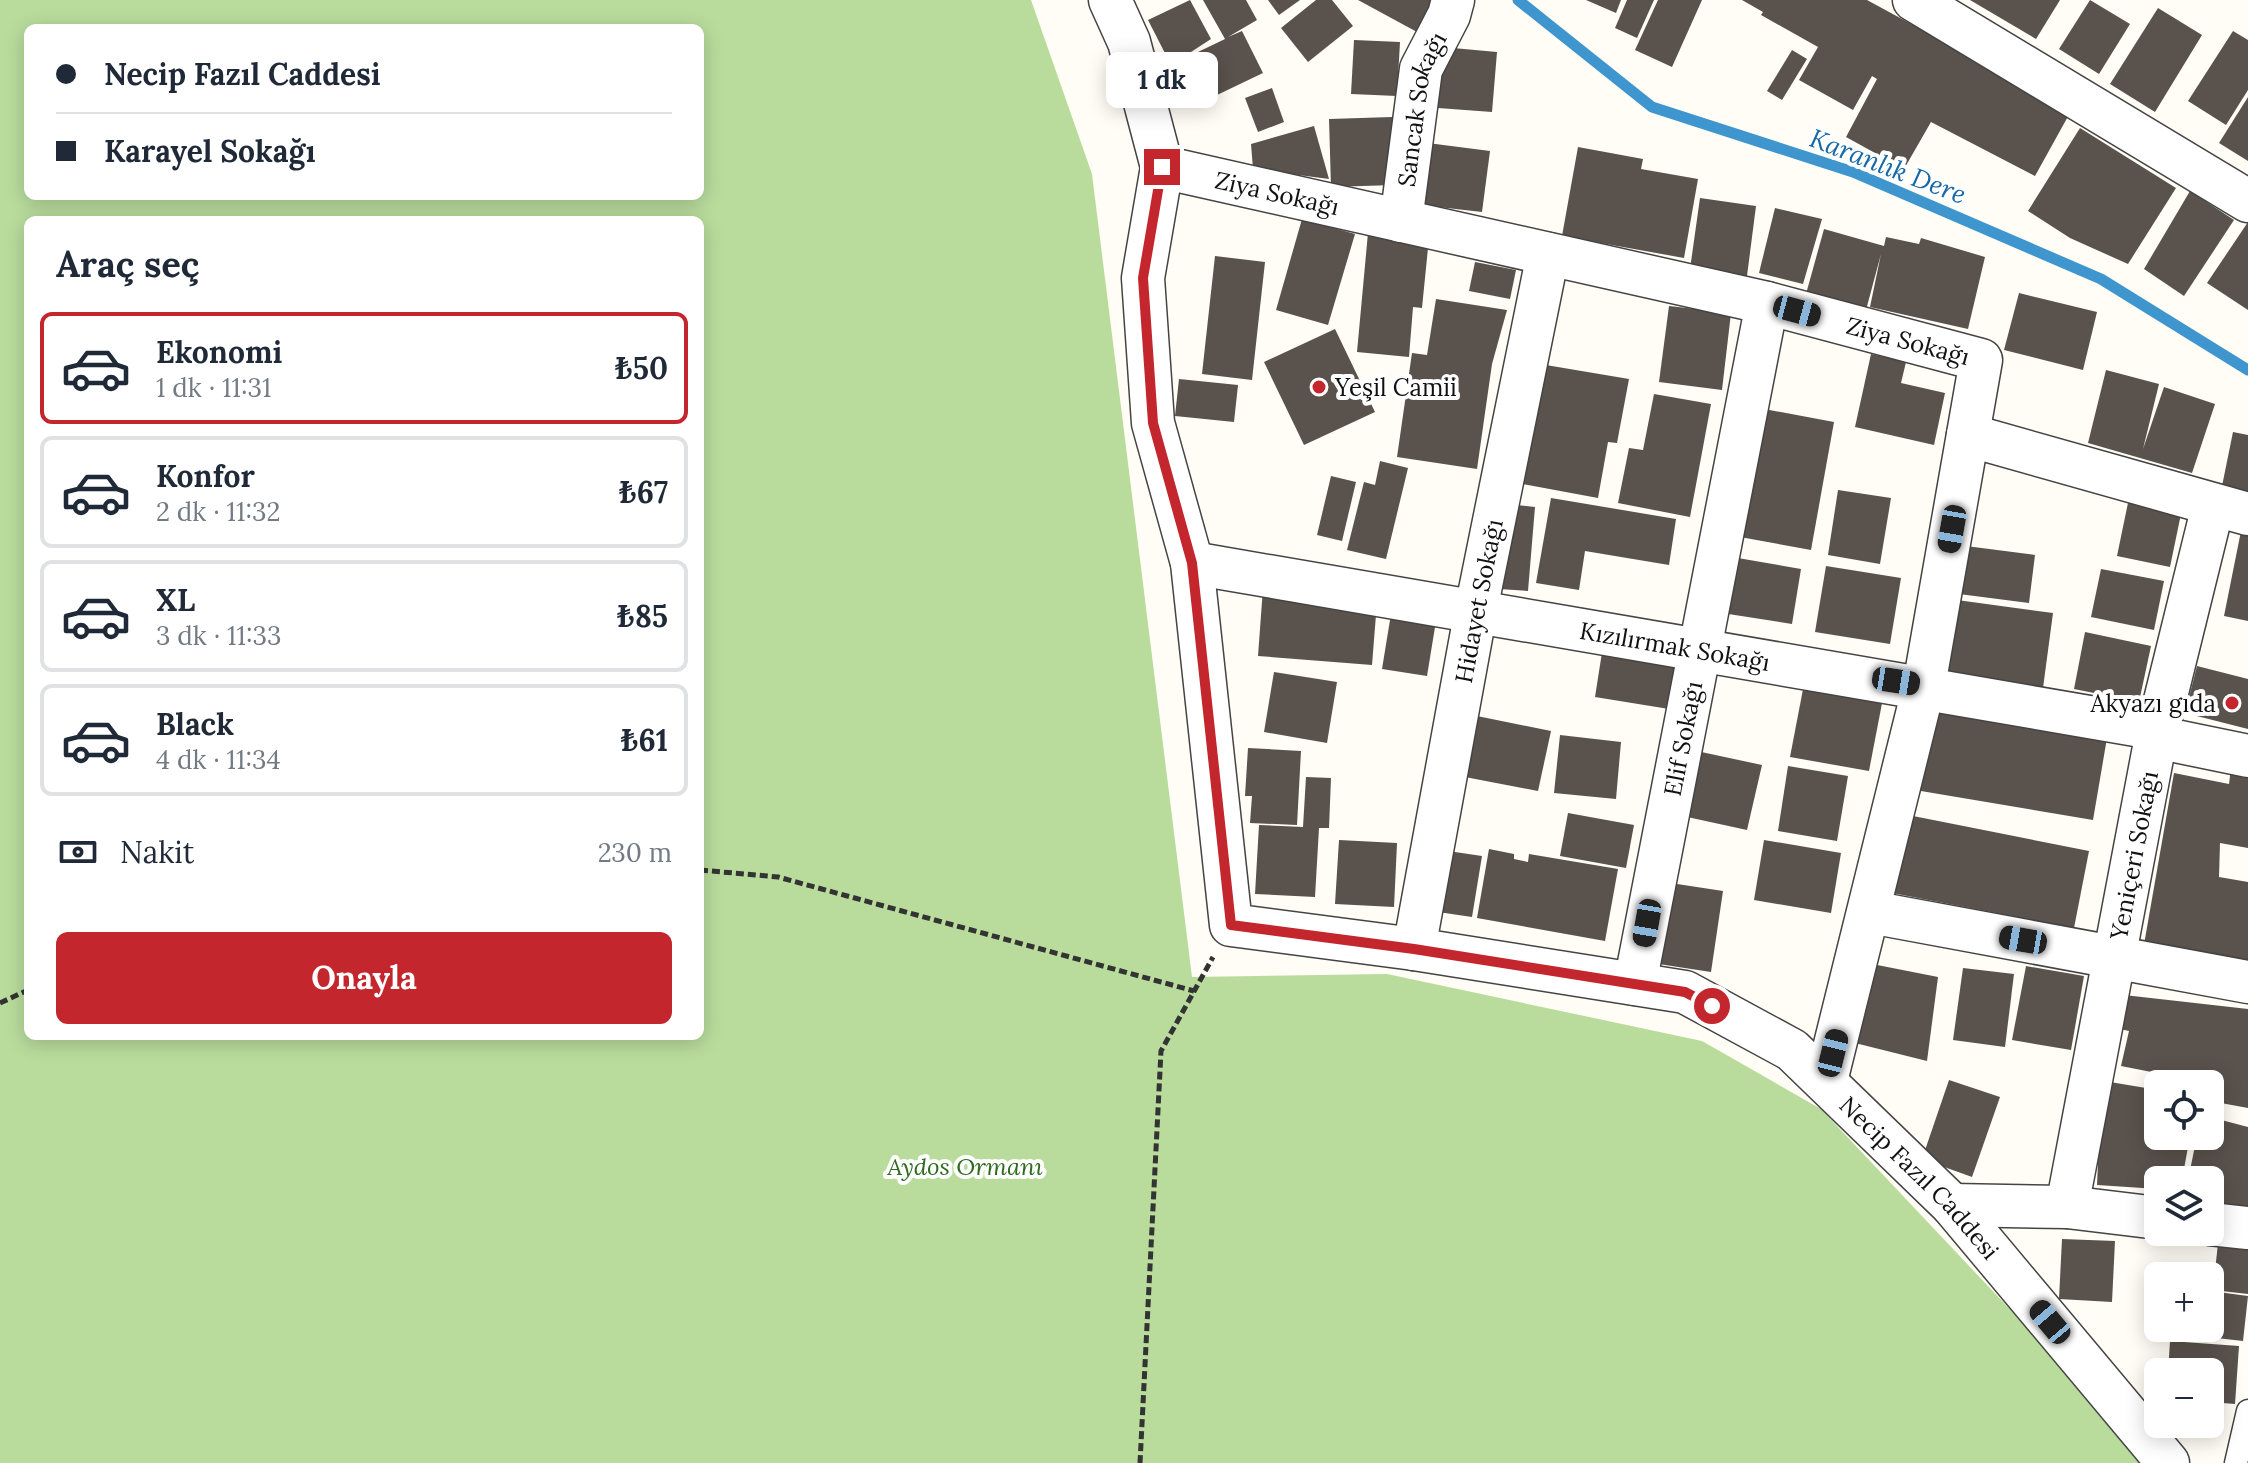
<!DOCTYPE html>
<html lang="tr">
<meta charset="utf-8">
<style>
:root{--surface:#fff;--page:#f2f2f3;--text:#1f2937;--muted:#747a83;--line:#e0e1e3;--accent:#c4262e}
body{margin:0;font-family:Lora,serif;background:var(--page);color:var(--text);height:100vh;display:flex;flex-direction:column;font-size:30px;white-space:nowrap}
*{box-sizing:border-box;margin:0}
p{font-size:26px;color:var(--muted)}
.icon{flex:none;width:44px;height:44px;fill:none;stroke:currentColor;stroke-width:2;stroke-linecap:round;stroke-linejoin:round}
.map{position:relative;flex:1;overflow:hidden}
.drawer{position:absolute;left:24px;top:216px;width:680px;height:824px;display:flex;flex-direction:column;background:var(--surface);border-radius:12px;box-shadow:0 4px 20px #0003}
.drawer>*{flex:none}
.guide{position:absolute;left:24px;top:24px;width:680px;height:176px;border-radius:12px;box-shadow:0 4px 20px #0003;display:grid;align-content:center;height:176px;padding:0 32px;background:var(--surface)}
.controls{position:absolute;left:2144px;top:1070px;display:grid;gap:16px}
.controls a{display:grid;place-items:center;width:80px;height:80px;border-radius:12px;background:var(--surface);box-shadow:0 4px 20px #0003;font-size:40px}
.end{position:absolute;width:36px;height:36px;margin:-18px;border:10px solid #c4262e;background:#fff;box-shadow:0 0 0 4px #fff}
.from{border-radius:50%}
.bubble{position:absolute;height:56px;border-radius:12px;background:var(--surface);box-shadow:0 4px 20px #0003;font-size:26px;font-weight:700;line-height:56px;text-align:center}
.car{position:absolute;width:24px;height:48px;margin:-24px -12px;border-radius:10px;box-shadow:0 0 6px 2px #0007;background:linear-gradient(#222 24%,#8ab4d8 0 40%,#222 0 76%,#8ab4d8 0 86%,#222 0)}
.guide b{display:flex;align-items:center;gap:28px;height:76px;font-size:30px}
.guide b+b{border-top:2px solid var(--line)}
.guide i{width:20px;height:20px;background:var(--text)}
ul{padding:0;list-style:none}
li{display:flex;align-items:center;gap:24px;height:112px;margin:0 16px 12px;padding:0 16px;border:4px solid var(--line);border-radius:12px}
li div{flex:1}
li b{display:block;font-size:30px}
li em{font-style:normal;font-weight:700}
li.current{border-color:var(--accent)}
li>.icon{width:72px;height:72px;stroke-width:1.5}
h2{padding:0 32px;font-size:36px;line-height:96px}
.pay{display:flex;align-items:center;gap:20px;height:88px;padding:0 32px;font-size:30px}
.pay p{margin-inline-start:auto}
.action{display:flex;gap:16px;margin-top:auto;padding:16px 32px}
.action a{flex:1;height:92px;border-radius:12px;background:var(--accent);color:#fff;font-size:32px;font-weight:700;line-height:92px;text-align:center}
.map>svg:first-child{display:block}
</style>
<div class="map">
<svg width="2248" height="1463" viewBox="0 0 2248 1463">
<rect width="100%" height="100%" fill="#fffdf5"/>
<path fill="#b9dc9c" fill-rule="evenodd" d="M0,0h1031l61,174 100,803 195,-3 315,67 119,68 334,354h-2155zM28,28h672v168h-672zM28,220h672v816h-672z"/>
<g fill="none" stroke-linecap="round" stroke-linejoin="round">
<path stroke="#3f96cf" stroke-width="11" d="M1518,0l134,107 201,65 248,107 147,91"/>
</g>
<g fill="#5a524d">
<path d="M1190,0l21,39 -40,26 -23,-45z"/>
<path d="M1203,0h43l11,20 -29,17 14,-6 21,42 -71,34 -21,-42 54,-26z"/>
<path d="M1268,0h32l-21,15z"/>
<path d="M1316,0h16l21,26 -45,36 -27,-34z"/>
<path d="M1358,0h77l-18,32z"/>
<path d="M1586,0h35l-5,13z"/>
<path d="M1627,0h27l-17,38 -22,-10z"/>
<path d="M1658,0h44l-30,67 -37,-17z"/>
<path d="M1742,0h125l204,111 -36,65 -104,-54 -27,47 -58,-32 31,-58 -5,-3 -19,34 -54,-30 19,-33 -57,-32 2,-3z"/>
<path d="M1970,0h90l-24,39z"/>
<path d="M2090,0l40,24 -31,50 -40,-25z"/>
<path d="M2158,8l44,27 -47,77 -45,-28z"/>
<path d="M2233,31l15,9v50l-22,35 -38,-24z"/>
<path d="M1354,40l46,2 -3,54 -46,-2z"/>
<path d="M1442,47l55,5 -5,60 -54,-4z"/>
<path d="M1792,50l15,9 -25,41 -15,-9z"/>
<path d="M1272,88l12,34 -26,10 -13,-34z"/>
<path d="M2248,97v64l-29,-18z"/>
<path d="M1392,117l2,68 -63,2 -2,-68z"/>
<path d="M1314,126l15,53 -76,-10 -2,-25z"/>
<path d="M2080,128l96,60 -48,76 -58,-26 -42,-27z"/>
<path d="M1420,142l70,9 -8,61 -70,-8z"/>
<path d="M1578,147l65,12 -2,10 57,10 -14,79 -122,-22z"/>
<path d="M2190,191l44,29 -50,76 -40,-27z"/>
<path d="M1700,198l56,8 -9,70 -57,-7z"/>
<path d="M1775,208l47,11 -19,65 -44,-11z"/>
<path d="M1302,219l53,15 -27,91 -52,-15z"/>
<path d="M2248,222v88l-41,-27z"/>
<path d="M1824,229l60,17 2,-9 33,7 2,-6 64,19 -17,72 -98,-22 11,-53 -15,56 -60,-16z"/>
<path d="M1368,233l61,5 -7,70 -9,-1 -4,50 -52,-5z"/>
<path d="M1215,256l50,6 -13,118 -50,-6z"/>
<path d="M1475,262l41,8 -6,29 -41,-8z"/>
<path d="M2019,293l78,19 -14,58 -79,-20z"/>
<path d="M1436,299l71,11 -15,54 -15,105 -80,-12 15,-104 15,2z"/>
<path d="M1669,306l62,7 -9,77 -63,-8z"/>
<path d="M1335,329l40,83 -71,33 -40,-83z"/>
<path d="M1871,354l35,8 -5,21 44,10 -11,52 -79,-18z"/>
<path d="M1540,364l89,15 -12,64 -9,-1 -10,56 -76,-14z"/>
<path d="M2106,370l53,14 -16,65 21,-62 51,17 -23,69 -104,-30z"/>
<path d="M1179,379l59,6 -4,37 -59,-6z"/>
<path d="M1654,394l57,10 -21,113 -72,-14 11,-55 14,2z"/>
<path d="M1764,409l70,13 -23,128 -71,-13z"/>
<path d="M2233,432l15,3v61l-27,-5z"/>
<path d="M1380,461l28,7 -22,91 -39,-9 17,-68 11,3z"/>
<path d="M1331,476l25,6 -14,59 -25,-6z"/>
<path d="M1838,490l53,8 -11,66 -52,-9z"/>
<path d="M1551,498l125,21 -7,46 -84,-14 -6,39 -43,-7z"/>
<path d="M2129,498l53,11 -12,58 -53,-11z"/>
<path d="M1507,504l28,3 -7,84 -29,-2z"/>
<path d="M2241,531l7,2v88l-24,-5z"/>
<path d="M1966,546l69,9 -6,48 -70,-9z"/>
<path d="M1732,557l69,12 -9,55 -70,-11z"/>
<path d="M1826,566l75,12 -11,66 -75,-12z"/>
<path d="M2101,569l63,12 -10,49 -63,-13z"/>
<path d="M1263,588l114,14 -5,63 -114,-9z"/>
<path d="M1957,600l96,13 -10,75 -96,-13z"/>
<path d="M1391,614l45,7 -9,55 -45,-7z"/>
<path d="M2085,632l66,14 -12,56 -65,-13z"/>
<path d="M1603,646l74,11 -8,52 -74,-12z"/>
<path d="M2197,666l51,13v50l-63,-16z"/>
<path d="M1274,672l63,10 -10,61 -63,-11z"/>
<path d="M1804,684l79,14 -14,73 -79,-14z"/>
<path d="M1929,708l178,30 -14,82 -178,-30z"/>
<path d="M1477,716l74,15 -13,60 -73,-14z"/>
<path d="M1560,735l61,7 -5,57 -62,-6z"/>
<path d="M1248,748l53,3 -4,74 -47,-2 2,-27h-7z"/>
<path d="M1692,750l70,15 -15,65 -69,-15z"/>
<path d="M2232,760l16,3v85l-28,-5 -1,34 29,5v89l-106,-15 32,-183 55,11z"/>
<path d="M1788,766l60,10 -11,65 -59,-10z"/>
<path d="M1306,777l25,1 -2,50h-10l-4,69 -60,-3 4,-69 44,2z"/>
<path d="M1568,813l66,12 -8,43 -66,-12z"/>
<path d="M1908,815l181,36 -15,77 -182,-35z"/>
<path d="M1339,840l58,3 -3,64 -59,-3z"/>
<path d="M1764,840l77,13 -10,60 -77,-13z"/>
<path d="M1489,849l25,5v5l14,3 1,-8 89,15 -13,72 -128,-23z"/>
<path d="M1448,851l34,5 -10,61 -34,-5z"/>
<path d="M1664,882l59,9 -12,81 -59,-9z"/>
<path d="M1862,962l76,15 -11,84 -84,-21z"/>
<path d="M2026,966l58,10 -13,74 -59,-10z"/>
<path d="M1963,968l51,6 -9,73 -52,-7z"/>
<path d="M2124,995l124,14v99l-38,-7v-17h-29l1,-6 -61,-12 8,-35 -14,-3z"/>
<path d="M1949,1080l51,17 -28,80 -50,-18z"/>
<path d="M2110,1082l48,8v46h32l-8,44h-24v9l-61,-4 3,-66z"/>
<path d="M2210,1117l38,10v81l-38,-5v-23h-22l9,-44h13z"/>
<path d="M2062,1239l53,2 -3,61 -53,-3z"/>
<path d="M2218,1243l30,4v47l-35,-4z"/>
<path d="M2210,1291l38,5 -5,45 -79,-9 1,-4h45z"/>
<path d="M2170,1341l69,5 -4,58 -25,-2v-30h-42z"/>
</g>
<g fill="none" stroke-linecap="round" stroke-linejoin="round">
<g stroke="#444" stroke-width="25">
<path id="service" d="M2236,1463l12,-52"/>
</g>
<g stroke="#444" stroke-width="45">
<g id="minor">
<path id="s1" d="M1110,0l19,42 33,125 -19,111 10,145 39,140 39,362 183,24 271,43 107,58 160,155 216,258"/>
<path d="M1914,0l334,201"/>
<path id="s2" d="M1162,167l605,136 214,57 -57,326 -98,395"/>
<path id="s3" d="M1401,221l20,-152 28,-54 4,-15"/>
<path d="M1968,435l280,79"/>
<path id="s4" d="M1192,563l967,166"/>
<path d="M2156,737l92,19"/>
<path d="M1870,912l378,70"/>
<path id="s5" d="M1414,949l62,-339 72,-356"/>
<path id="s6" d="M1635,984l132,-681"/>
<path d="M1952,1205l115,2 91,11"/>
<path id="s7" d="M2067,1207l89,-470 57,-231"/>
<path d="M2210,1224l38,4"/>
</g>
</g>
<g stroke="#333" stroke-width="5" stroke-dasharray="8 4" stroke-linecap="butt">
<path d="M700,870l78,7 416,114"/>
<path d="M0,1003l28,-13"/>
<path d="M1140,1463l21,-412 52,-94"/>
</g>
<use href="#service" stroke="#fff" stroke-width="22"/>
<use href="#minor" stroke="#fff" stroke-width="42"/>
</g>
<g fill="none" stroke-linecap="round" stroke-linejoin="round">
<path stroke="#c4262e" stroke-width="10" d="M1162,167l-19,111 10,145 39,140 39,362 183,24 271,43 27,14"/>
</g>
<g fill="#c4262e" stroke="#fff" stroke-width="3">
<circle cx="1319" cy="387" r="8"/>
<circle cx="2232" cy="703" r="8"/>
</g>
<g text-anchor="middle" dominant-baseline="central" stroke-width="8" stroke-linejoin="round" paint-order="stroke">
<g font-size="24" fill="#111" stroke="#fff">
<text stroke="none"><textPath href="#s3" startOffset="114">Sancak Sokağı</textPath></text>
<text stroke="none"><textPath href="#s2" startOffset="118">Ziya Sokağı</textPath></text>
<text stroke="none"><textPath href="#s2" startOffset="766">Ziya Sokağı</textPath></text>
<text stroke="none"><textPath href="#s5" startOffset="354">Hidayet Sokağı</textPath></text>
<text stroke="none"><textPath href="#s4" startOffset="490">Kızılırmak Sokağı</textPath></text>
<text stroke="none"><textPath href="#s6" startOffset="250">Elif Sokağı</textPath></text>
<text stroke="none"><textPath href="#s7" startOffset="358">Yeniçeri Sokağı</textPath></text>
<text stroke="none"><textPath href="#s1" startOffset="1704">Necip Fazıl Caddesi</textPath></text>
</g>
<g font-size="24" fill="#111" stroke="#fff" text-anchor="start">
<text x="1335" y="387">Yeşil Camii</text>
<text x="2216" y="703" text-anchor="end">Akyazı gıda</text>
</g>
<g font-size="24" font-style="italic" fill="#2f6b1f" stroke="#fff">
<text x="965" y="1166">Aydos Ormanı</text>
</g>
<g font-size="26" font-style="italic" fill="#1768a6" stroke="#fff">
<text transform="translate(1888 166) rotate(21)">Karanlık Dere</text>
</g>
</g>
</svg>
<div class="controls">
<a><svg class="icon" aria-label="locate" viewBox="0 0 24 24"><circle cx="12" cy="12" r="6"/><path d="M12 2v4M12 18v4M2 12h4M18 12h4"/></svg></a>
<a><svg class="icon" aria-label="layers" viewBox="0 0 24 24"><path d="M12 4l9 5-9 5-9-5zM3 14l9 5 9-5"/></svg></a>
<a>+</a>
<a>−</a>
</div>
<i class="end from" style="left:1712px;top:1006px"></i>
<i class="end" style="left:1162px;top:167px"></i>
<div class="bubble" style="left:1106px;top:52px;width:112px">1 dk</div>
<i class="car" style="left:1797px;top:311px;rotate:105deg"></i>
<i class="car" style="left:1952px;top:529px;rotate:190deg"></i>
<i class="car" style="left:1896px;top:681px;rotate:99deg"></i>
<i class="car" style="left:1647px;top:923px;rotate:190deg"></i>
<i class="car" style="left:2023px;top:940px;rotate:280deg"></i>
<i class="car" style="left:1833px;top:1053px;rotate:14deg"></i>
<i class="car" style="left:2050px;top:1322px;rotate:320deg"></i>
<div class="guide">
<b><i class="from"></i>Necip Fazıl Caddesi</b>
<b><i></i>Karayel Sokağı</b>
</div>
<section class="drawer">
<h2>Araç seç</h2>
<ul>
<li class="current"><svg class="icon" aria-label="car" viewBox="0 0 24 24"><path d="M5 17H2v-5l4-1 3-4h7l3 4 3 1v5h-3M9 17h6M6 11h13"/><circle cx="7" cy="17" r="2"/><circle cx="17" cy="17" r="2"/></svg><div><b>Ekonomi</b><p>1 dk · 11:31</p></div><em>₺50</em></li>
<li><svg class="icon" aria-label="car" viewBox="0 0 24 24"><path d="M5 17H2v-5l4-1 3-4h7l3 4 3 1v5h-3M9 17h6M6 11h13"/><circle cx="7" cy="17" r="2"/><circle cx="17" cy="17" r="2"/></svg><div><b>Konfor</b><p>2 dk · 11:32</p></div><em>₺67</em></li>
<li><svg class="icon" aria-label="car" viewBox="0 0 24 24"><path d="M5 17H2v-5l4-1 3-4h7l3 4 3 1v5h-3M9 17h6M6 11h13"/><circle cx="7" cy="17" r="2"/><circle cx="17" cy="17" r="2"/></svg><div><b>XL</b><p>3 dk · 11:33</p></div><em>₺85</em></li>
<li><svg class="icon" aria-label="car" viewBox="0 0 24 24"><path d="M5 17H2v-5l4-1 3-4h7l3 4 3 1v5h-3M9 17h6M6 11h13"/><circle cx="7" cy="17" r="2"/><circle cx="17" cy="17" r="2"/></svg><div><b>Black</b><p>4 dk · 11:34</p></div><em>₺61</em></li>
</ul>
<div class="pay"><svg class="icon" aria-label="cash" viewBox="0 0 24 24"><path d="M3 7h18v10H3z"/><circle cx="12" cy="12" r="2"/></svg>Nakit<p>230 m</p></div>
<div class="action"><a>Onayla</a></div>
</section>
</div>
